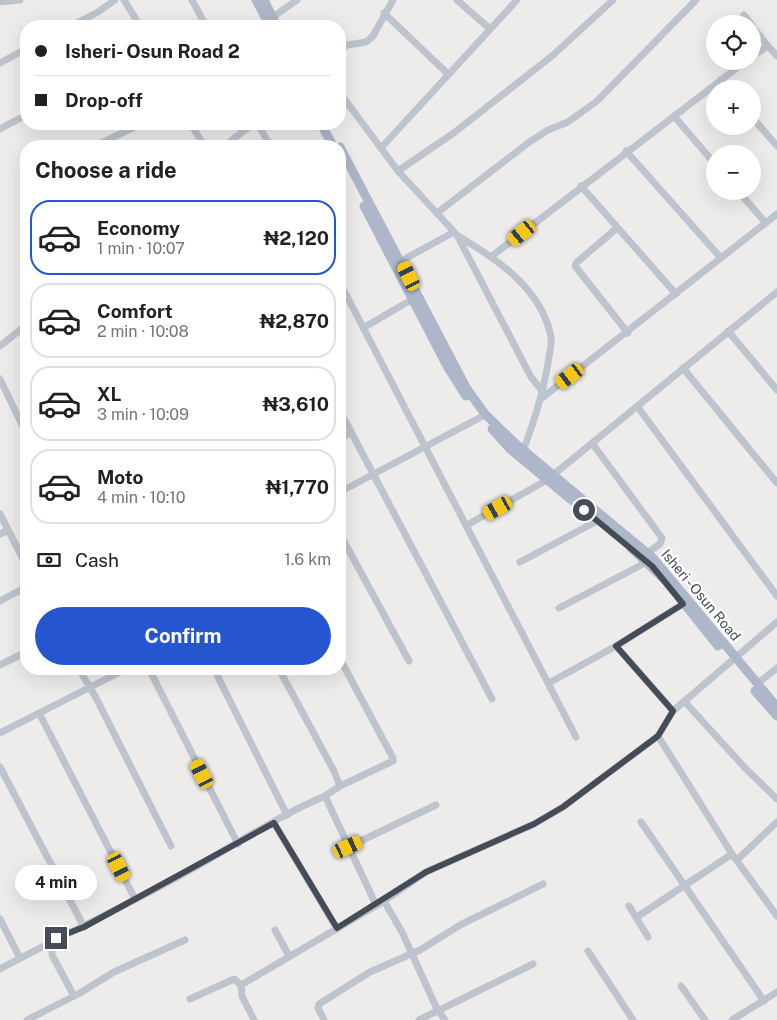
<!DOCTYPE html>
<meta charset="utf-8">
<style>
:root{--surface:#fff;--page:#f6f6f6;--text:#202124;--muted:#757577;--line:#e0e0e0;--accent:#2556cf}
body{margin:0;font-family:"Public Sans",sans-serif;background:var(--page);color:var(--text);height:100vh;display:flex;flex-direction:column;font-size:19px;white-space:nowrap}
*{box-sizing:border-box;margin:0}
p{font-size:16px;color:var(--muted)}
.icon{flex:none;width:28px;height:28px;fill:none;stroke:currentColor;stroke-width:2;stroke-linecap:round;stroke-linejoin:round}
.map{position:relative;flex:1;overflow:hidden}
.sheet{position:absolute;left:20px;top:140px;width:326px;height:535px;display:flex;flex-direction:column;background:var(--surface);border-radius:20px;box-shadow:0 5px 20px #0002}
.sheet>*{flex:none}
.guide{position:absolute;left:20px;top:20px;width:326px;height:110px;border-radius:20px;box-shadow:0 5px 20px #0002;display:grid;align-content:center;height:110px;padding:0 15px;background:var(--surface)}
.fabs{position:absolute;left:706px;top:15px;display:grid;gap:10px}
.fabs a{display:grid;place-items:center;width:55px;height:55px;border-radius:50%;background:var(--surface);box-shadow:0 5px 20px #0002;font-size:25px}
.end{position:absolute;width:22px;height:22px;margin:-11px;border:6px solid #454c57;background:#fff;box-shadow:0 0 0 2px #fff}
.from{border-radius:50%}
.bubble{position:absolute;height:35px;border-radius:18px;background:var(--surface);box-shadow:0 5px 20px #0002;font-size:16px;font-weight:700;line-height:35px;text-align:center}
.car{position:absolute;width:15px;height:30px;margin:-15px -8px;border-radius:6px;box-shadow:0 0 4px 1px #0007;background:linear-gradient(#f5c518 24%,#345 0 40%,#f5c518 0 76%,#345 0 86%,#f5c518 0)}
.guide b{display:flex;align-items:center;gap:18px;height:48px;font-size:19px}
.guide b+b{border-top:1px solid var(--line)}
.guide i{width:12px;height:12px;background:var(--text)}
ul{padding:0;list-style:none}
li{display:flex;align-items:center;gap:15px;height:75px;margin:0 10px 8px;padding:0 5px;border:2px solid var(--line);border-radius:20px}
li div{flex:1}
li b{display:block;font-size:19px}
li em{font-style:normal;font-weight:700}
li.current{border-color:var(--accent)}
li>.icon{width:45px;height:45px;stroke-width:1.5}
h2{padding:0 15px;font-size:22px;line-height:60px}
.pay{display:flex;align-items:center;gap:12px;height:55px;padding:0 15px;font-size:19px}
.pay p{margin-inline-start:auto}
.action{display:flex;gap:10px;margin-top:auto;padding:10px 15px}
.action a{flex:1;height:58px;border-radius:30px;background:var(--accent);color:#fff;font-size:20px;font-weight:700;line-height:58px;text-align:center}
.map>svg:first-child{display:block}
</style>
<div class="map">
<svg width="777" height="1020" viewBox="0 0 777 1020">
<rect width="100%" height="100%" fill="#eeeceb"/>
<g fill="none" stroke-linecap="round" stroke-linejoin="round">
<g stroke="#bdc4cd" stroke-width="7">
<path d="M124,0l16,26"/>
<path d="M192,0l14,26"/>
<path d="M457,0l32,28"/>
<path d="M0,2l20,-2"/>
<path d="M384,13l64,61"/>
<path d="M744,15l7,9"/>
<path d="M273,17l24,-17"/>
<path d="M71,26l27,-14 17,-12"/>
<path d="M752,26l16,20"/>
<path d="M340,50l7,-5 19,-3 7,-6 20,-36"/>
<path d="M752,56l16,-10 9,10"/>
<path d="M0,63l26,-14"/>
<path d="M720,80l8,9"/>
<path d="M340,93l58,78 59,64 74,142 12,15"/>
<path d="M674,116l41,48"/>
<path d="M752,117l25,29"/>
<path d="M191,124l13,22"/>
<path d="M258,124l12,22"/>
<path d="M0,129l26,-14"/>
<path d="M95,146l46,-22"/>
<path d="M224,146l29,-22"/>
<path d="M381,148l136,-148"/>
<path d="M626,151l95,107"/>
<path d="M398,171l57,-39 97,-76 61,-56"/>
<path d="M581,186l95,108"/>
<path d="M738,191l27,31"/>
<path d="M437,213l91,-70 20,-13 20,-8 29,-21 99,-101"/>
<path d="M617,228l-41,35 -1,3 53,67"/>
<path d="M458,236c39,23 84,53 93,101 1,8 -2,18 -3,26 -5,31 -14,59 -25,88"/>
<path d="M492,256l254,-195"/>
<path d="M401,261l53,-29"/>
<path d="M340,283l236,454"/>
<path d="M363,328l50,-29"/>
<path d="M728,331l49,59"/>
<path d="M0,346l26,-21"/>
<path d="M683,368l94,115"/>
<path d="M0,379l26,54"/>
<path d="M542,398l235,-184"/>
<path d="M637,406l140,190"/>
<path d="M340,411l152,288"/>
<path d="M340,438l11,-5"/>
<path d="M592,443l70,95 -2,6 -13,9"/>
<path d="M340,492l141,-75"/>
<path d="M0,514l26,51"/>
<path d="M467,525l80,-45 230,-188"/>
<path d="M0,534l8,-4"/>
<path d="M340,534l69,127"/>
<path d="M520,562l77,-41"/>
<path d="M0,601l26,-14"/>
<path d="M559,608l88,-46"/>
<path d="M777,622l-104,89 -15,25 74,118 45,62"/>
<path d="M616,646l57,65"/>
<path d="M340,659l53,99v3l-53,25 -15,10 51,109"/>
<path d="M0,665l26,-13"/>
<path d="M79,669l16,27 76,150"/>
<path d="M149,669l89,175"/>
<path d="M214,669l73,146"/>
<path d="M279,669l55,102 6,15"/>
<path d="M549,683l67,-37 67,-42"/>
<path d="M757,684l20,-16"/>
<path d="M684,701l62,68 31,30"/>
<path d="M39,713l96,186"/>
<path d="M0,733l126,-64"/>
<path d="M0,767l84,160"/>
<path d="M641,822l123,179"/>
<path d="M274,823l63,106"/>
<path d="M348,847l88,-42"/>
<path d="M737,860l40,-38"/>
<path d="M384,901l18,31 35,77 8,11"/>
<path d="M629,906l19,31"/>
<path d="M637,917l95,-63"/>
<path d="M0,919l20,39"/>
<path d="M275,930l14,26"/>
<path d="M52,940v15l22,41"/>
<path d="M588,951l45,69"/>
<path d="M0,969c61,-33 124,-62 185,-96 46,-25 92,-57 140,-77"/>
<path d="M241,985l143,-84 42,-29 108,-48 29,-17 95,-71"/>
<path d="M241,985l1,11 12,24"/>
<path d="M681,986l24,34"/>
<path d="M190,999l44,-20 7,6"/>
<path d="M27,1020l53,-27 34,-21 71,-32"/>
<path d="M324,1020l-6,-12 1,-4 51,-32 50,-22 42,-26 81,-40"/>
<path d="M419,1020l114,-56"/>
<path d="M732,1020l45,-28"/>
</g>
<g stroke="#adb7c9" stroke-width="9">
<path d="M256,0l14,26"/>
<path d="M264,0l13,26"/>
<path d="M321,124l12,22"/>
<path d="M340,147l127,242 18,25 31,30 137,114 124,149"/>
<path d="M364,206l83,160 19,30"/>
<path d="M492,429l18,20 64,53"/>
<path d="M631,548l35,33 52,65"/>
<path d="M755,691l22,25"/>
</g>
</g>
<g fill="none" stroke-linecap="round" stroke-linejoin="round">
<path stroke="#454c57" stroke-width="6" d="M56,938l28,-11 190,-104 63,105 89,-56 108,-48 29,-17 95,-71 15,-25 -57,-65 67,-42 -31,-38 -68,-56"/>
</g>
<g text-anchor="middle" dominant-baseline="central" stroke-width="5" stroke-linejoin="round" paint-order="stroke">
<g font-size="14" fill="#454c57" stroke="#fff">
<text transform="translate(701 595) rotate(50)">Isheri - Osun Road</text>
</g>
</g>
</svg>
<div class="fabs">
<a><svg class="icon" aria-label="locate" viewBox="0 0 24 24"><circle cx="12" cy="12" r="6"/><path d="M12 2v4M12 18v4M2 12h4M18 12h4"/></svg></a>
<a>+</a>
<a>−</a>
</div>
<i class="end from" style="left:584px;top:510px"></i>
<i class="end" style="left:56px;top:938px"></i>
<div class="bubble" style="left:15px;top:865px;width:82px">4 min</div>
<i class="car" style="left:522px;top:233px;rotate:231deg"></i>
<i class="car" style="left:409px;top:276px;rotate:334deg"></i>
<i class="car" style="left:570px;top:376px;rotate:233deg"></i>
<i class="car" style="left:498px;top:508px;rotate:241deg"></i>
<i class="car" style="left:202px;top:774px;rotate:333deg"></i>
<i class="car" style="left:348px;top:847px;rotate:65deg"></i>
<i class="car" style="left:119px;top:867px;rotate:153deg"></i>
<div class="guide">
<b><i class="from"></i>Isheri- Osun Road 2</b>
<b><i></i>Drop-off</b>
</div>
<section class="sheet">
<h2>Choose a ride</h2>
<ul>
<li class="current"><svg class="icon" aria-label="car" viewBox="0 0 24 24"><path d="M5 17H2v-5l4-1 3-4h7l3 4 3 1v5h-3M9 17h6M6 11h13"/><circle cx="7" cy="17" r="2"/><circle cx="17" cy="17" r="2"/></svg><div><b>Economy</b><p>1 min · 10:07</p></div><em>₦2,120</em></li>
<li><svg class="icon" aria-label="car" viewBox="0 0 24 24"><path d="M5 17H2v-5l4-1 3-4h7l3 4 3 1v5h-3M9 17h6M6 11h13"/><circle cx="7" cy="17" r="2"/><circle cx="17" cy="17" r="2"/></svg><div><b>Comfort</b><p>2 min · 10:08</p></div><em>₦2,870</em></li>
<li><svg class="icon" aria-label="car" viewBox="0 0 24 24"><path d="M5 17H2v-5l4-1 3-4h7l3 4 3 1v5h-3M9 17h6M6 11h13"/><circle cx="7" cy="17" r="2"/><circle cx="17" cy="17" r="2"/></svg><div><b>XL</b><p>3 min · 10:09</p></div><em>₦3,610</em></li>
<li><svg class="icon" aria-label="car" viewBox="0 0 24 24"><path d="M5 17H2v-5l4-1 3-4h7l3 4 3 1v5h-3M9 17h6M6 11h13"/><circle cx="7" cy="17" r="2"/><circle cx="17" cy="17" r="2"/></svg><div><b>Moto</b><p>4 min · 10:10</p></div><em>₦1,770</em></li>
</ul>
<div class="pay"><svg class="icon" aria-label="cash" viewBox="0 0 24 24"><path d="M3 7h18v10H3z"/><circle cx="12" cy="12" r="2"/></svg>Cash<p>1.6 km</p></div>
<div class="action"><a>Confirm</a></div>
</section>
</div>
